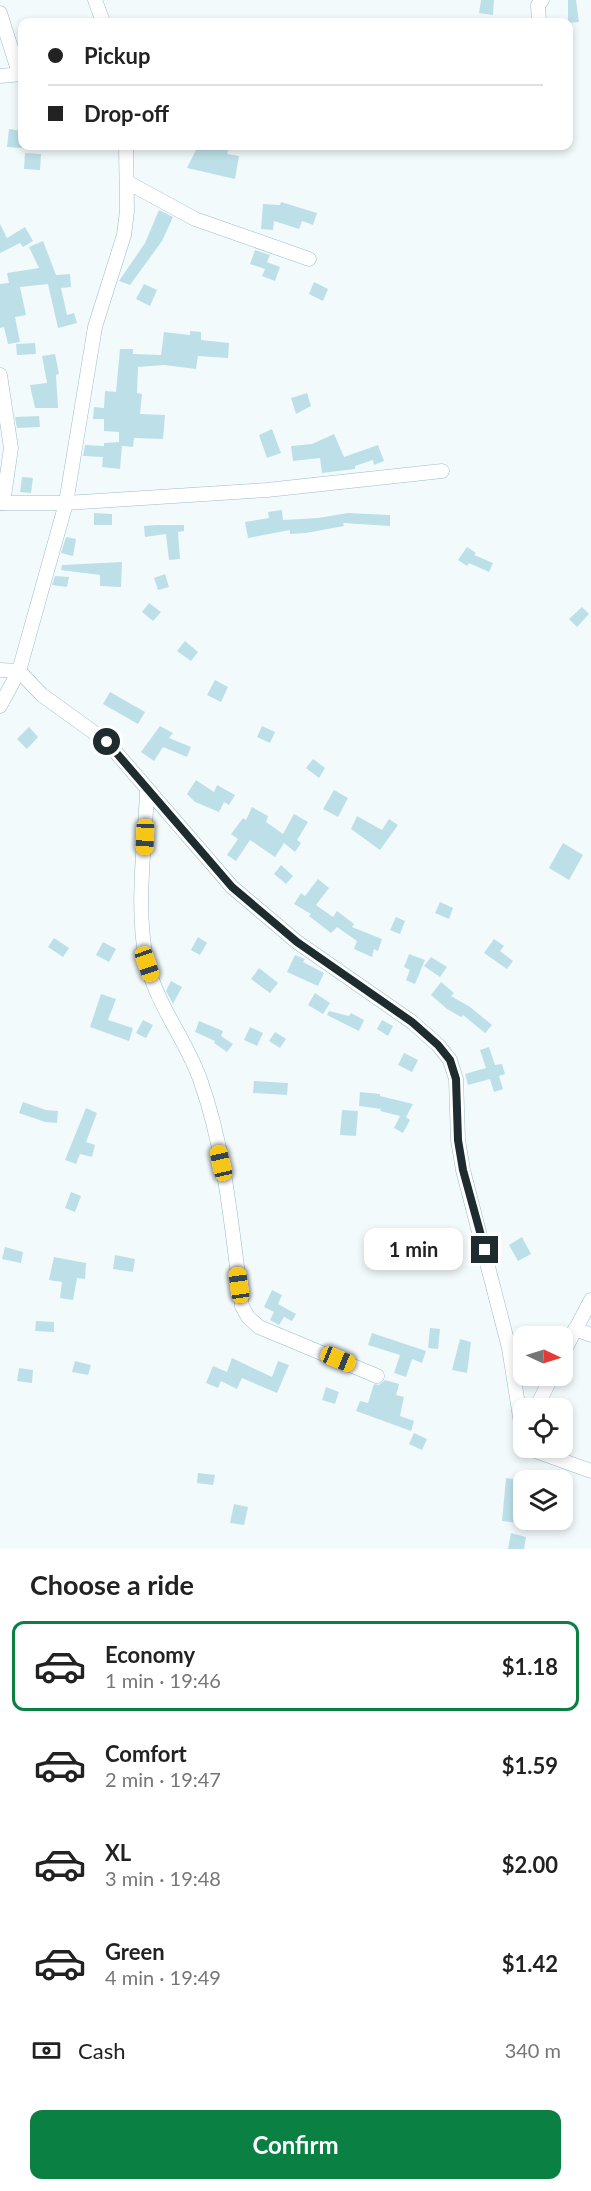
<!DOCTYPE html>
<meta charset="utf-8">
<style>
:root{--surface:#fff;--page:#f2f2f2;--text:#222;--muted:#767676;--line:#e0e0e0;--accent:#0b8043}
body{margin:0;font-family:Lato,sans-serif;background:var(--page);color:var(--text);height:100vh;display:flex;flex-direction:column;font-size:22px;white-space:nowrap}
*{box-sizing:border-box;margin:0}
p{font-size:20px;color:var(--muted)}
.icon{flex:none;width:33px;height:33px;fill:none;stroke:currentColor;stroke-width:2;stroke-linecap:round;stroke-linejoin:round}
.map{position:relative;height:1549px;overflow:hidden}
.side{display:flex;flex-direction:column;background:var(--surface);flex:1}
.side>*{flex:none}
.banner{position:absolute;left:18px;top:18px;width:555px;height:132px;border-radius:12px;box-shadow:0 3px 9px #0003;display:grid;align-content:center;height:132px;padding:0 30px;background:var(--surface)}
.needle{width:39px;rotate:94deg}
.controls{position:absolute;left:513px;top:1326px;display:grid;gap:12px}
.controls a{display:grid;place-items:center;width:60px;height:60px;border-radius:12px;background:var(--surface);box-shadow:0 3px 9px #0003;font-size:30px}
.end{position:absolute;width:27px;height:27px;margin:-14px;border:8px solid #1e2c2f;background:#fff;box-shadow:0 0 0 3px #fff}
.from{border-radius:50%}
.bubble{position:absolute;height:42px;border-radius:12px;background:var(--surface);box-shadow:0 3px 9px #0003;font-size:20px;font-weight:700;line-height:42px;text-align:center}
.car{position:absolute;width:18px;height:36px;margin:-18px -9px;border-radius:8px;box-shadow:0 0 4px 2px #0007;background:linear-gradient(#f5c518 24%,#345 0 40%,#f5c518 0 76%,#345 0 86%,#f5c518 0)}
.banner b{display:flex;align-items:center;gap:21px;height:57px;font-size:22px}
.banner b+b{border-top:2px solid var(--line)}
.banner i{width:15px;height:15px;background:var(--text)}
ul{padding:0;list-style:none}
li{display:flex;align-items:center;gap:18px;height:90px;margin:0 12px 9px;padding:0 18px;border:3px solid transparent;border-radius:12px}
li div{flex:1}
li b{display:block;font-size:22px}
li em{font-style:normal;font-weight:700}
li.current{border-color:var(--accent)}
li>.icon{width:54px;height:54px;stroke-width:1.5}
h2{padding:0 30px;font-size:27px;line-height:72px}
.pay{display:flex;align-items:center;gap:15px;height:66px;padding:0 30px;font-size:22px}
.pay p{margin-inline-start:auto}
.cta{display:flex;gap:12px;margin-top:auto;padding:12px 30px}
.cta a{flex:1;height:69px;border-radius:12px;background:var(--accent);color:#fff;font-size:24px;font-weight:700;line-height:69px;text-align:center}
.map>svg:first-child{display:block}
</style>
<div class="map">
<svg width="591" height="1549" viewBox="0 0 591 1549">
<rect width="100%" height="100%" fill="#f3fafc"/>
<g fill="#bde0e8">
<path d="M481,0h13l-1,15 -14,-2z"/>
<path d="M568,0h8l3,22 -11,1z"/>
<path d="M9,129l13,2v17l-15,-1z"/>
<path d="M198,146h32l-3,8 12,2 -4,23 -48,-11z"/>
<path d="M25,153l16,1 -1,16 -16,-1z"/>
<path d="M281,202l36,11 -4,12 -11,-4 -3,8 -25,-8 -1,9 -12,-1 2,-25 17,1z"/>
<path d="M159,210l14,7 -11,24 -32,44 -11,-4 26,-38z"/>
<path d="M0,224l7,14 18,-11 8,14 -10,6 -3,-4 -20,10z"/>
<path d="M43,241l13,34 14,-1 1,13 -10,1 6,27 7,-2 3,10 -19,5 -10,-44 -28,3 6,28 -11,2 5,25 -12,2 -4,-17 -4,1v-44l9,-1 -2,-10 32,-5 -10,-21z"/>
<path d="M255,250l15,5 -3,7 13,5 -5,14 -13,-5 3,-7 -15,-5z"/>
<path d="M314,282l14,7 -5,12 -14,-7z"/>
<path d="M144,284l13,6 -7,16 -14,-7z"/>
<path d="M190,331l11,1v8l28,3 -1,15 -30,-2 -2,13 -32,-4 -26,2 -1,26 5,1 -2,20 25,1 -2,24 -29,-1 -1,9 -11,-1 -2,23 -18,-2 1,-10 -20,-1 2,-11 19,1v-3l15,-1v-10l-15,-1v-12h-11l1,-12 10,1 1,-17 11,1 4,-43h13v5l28,1 3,-23 26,3z"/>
<path d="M35,343l1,11 -19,1 -1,-11z"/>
<path d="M55,354l4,20 -3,1 2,33h-23l-5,-23 17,-2 -5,-27z"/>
<path d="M307,393l4,13 -15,8 -5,-16z"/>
<path d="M39,416l1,11 -23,1 -2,-11z"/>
<path d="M272,429l9,24 -14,5 -8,-23z"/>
<path d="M334,434l10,23 34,-12 6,16 -10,4 -1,-5 -18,6v3l-33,4 -2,-15 -27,3 -2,-15 21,-2z"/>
<path d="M22,477l11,1 -2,15 -11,-1z"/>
<path d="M282,510l1,10 35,-2 30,-5 42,2v11l-47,-3 1,3 -38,7 -16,1v-4l-42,8 -3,-16 24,-4 -1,-6z"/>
<path d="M94,513l18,1v11h-18z"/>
<path d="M156,525h28v6l-6,1 2,27 -11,1 -3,-26 -21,3 -1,-11z"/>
<path d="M66,537l10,2 -3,17 -12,-3z"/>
<path d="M467,547l9,6 -2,2 19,8 -4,9 -20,-9 -2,3 -9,-6z"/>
<path d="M122,562l-1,25 -21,-1v-11l-39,-5 1,-5z"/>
<path d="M165,574l4,13 -11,3 -4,-12z"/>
<path d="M55,576l14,1 -2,10 -15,-2z"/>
<path d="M149,603l12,9 -8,9 -11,-9z"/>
<path d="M582,607l7,7 -12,13 -8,-8z"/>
<path d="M185,641l13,11 -7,9 -14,-10z"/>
<path d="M215,680l13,7 -7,15 -14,-7z"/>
<path d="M110,692l35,20 -7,12 -35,-20z"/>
<path d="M160,726l13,7 -4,5 22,9 -4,10 -24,-10 -9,14 -13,-9z"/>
<path d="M262,726l13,6 -5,11 -13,-6z"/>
<path d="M29,727l9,10 -11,12 -10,-10z"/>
<path d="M313,759l12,9 -6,10 -13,-10z"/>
<path d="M196,780l18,12 3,-7 18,10 -6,10 -5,-3 -5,10 -24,-10 -8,-8z"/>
<path d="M334,790l14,8 -10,19 -15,-8z"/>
<path d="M252,807l16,9 -2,6 17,12 11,-20 14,8 -11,18 4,3 -6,9 -11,-9 -9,14 -25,-17 -14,21 -9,-6 11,-16 -7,-5 12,-16 3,2z"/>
<path d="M357,816l25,14 7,-11 9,6 -18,25 -29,-21z"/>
<path d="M563,843l20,12 -14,25 -20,-12z"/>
<path d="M281,865l12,11 -7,8 -12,-10z"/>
<path d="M318,879l11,9 -13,17 17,12 4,-6 17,13 -2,3 30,12 -4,12 -4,-2 -2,8 -18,-8 3,-8 -20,-14 -6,6 -22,-17 2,-2 -17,-10 7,-11 4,3z"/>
<path d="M440,902l13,6 -4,11 -14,-6z"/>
<path d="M396,917l9,4 -5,13 -10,-4z"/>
<path d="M198,937l9,6 -7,12 -9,-5z"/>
<path d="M54,938l15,10 -6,9 -15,-10z"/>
<path d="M494,939l10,7 -4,5 13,10 -6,8 -23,-16z"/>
<path d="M103,942l13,7 -7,13 -13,-7z"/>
<path d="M409,954l16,6 -10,24 -9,-4 4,-10 -6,-3z"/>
<path d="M295,955l10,4 -2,3 21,11 -6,13 -31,-14z"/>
<path d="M431,957l16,10 -7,10 -16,-11z"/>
<path d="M259,968l19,15 -8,10 -19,-14z"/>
<path d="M171,981l11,6 -9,17 -7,-13z"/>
<path d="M441,982l13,11 -3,3 19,11 22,18 -7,8 -22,-18 -2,2 -14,-8 -16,-14z"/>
<path d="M315,993l15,10 -7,11 -15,-9z"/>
<path d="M101,994l15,5 -8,21 25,8 -4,13 -39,-14z"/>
<path d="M329,1011l20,5 2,-3 13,7 -5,11 -32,-16z"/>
<path d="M143,1020l10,5 -7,13 -10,-5z"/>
<path d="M382,1020l11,6 -5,10 -11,-7z"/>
<path d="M199,1021l24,10 -2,5 12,8 -6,8 -13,-9 1,-2 -20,-9z"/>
<path d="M250,1027l13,6 -6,13 -13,-6z"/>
<path d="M275,1032l11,7 -6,9 -11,-7z"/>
<path d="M489,1047l6,18 7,-1 3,10 -6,2 4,13 -9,3 -4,-13 -22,6 -3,-11 21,-6 -6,-18z"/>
<path d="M404,1053l14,7 -6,12 -14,-7z"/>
<path d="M254,1081l34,2 -1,12 -34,-2z"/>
<path d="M360,1092l20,2v2l33,8 -7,13 4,3 -7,13 -9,-5 6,-12 -20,-5 1,-2 -22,-3z"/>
<path d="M23,1102l23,8 12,1 -1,12 -12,-1 -26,-9z"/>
<path d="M86,1108l11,5 -11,29 9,3 -3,12 -12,-3 -4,10 -11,-4z"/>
<path d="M342,1110l16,1 -2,25 -16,-1z"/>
<path d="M71,1192l10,4 -6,16 -10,-4z"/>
<path d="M522,1237l9,17 -13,7 -9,-16z"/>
<path d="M5,1247l18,5 -2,11 -19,-4z"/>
<path d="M115,1255l20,4 -2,13 -20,-3z"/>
<path d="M54,1257l32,6 -1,16 -8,-1 -4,22 -13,-2 2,-16 -13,-2z"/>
<path d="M272,1290l10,5 -4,9 18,10 -4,7 -8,-4 -5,8 -9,-5 4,-8 -10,-5z"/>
<path d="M36,1321l18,1v10l-19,-1z"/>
<path d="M430,1328l10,1 -2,20 -10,-1z"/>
<path d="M372,1333l54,18 -4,12 -10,-4 -6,18 -12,-4 6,-18 -32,-10z"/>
<path d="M460,1339l11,3 -4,31 -15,-3z"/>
<path d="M232,1358l40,19 6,-16 11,4 -12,28 -35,-15 -5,11 -16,-8 -3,7 -12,-5 7,-17 14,6z"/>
<path d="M75,1361l16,4 -3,10 -16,-3z"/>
<path d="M19,1368l14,2 -1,13 -15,-2z"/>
<path d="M385,1380l14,4 -3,11 8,2 -4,19 14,5 -3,10 -55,-20 4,-10 8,2 6,-19 5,1z"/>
<path d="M326,1387l13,5 -4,12 -13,-4z"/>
<path d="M414,1433l13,6 -5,11 -13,-6z"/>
<path d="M198,1473l17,2 -2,10 -16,-2z"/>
<path d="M506,1478l14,2 -4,33 8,1v6h11v5l-33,-4z"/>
<path d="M234,1504l14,3 -4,18 -14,-2z"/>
<path d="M511,1533l15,4 -2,12h-16z"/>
</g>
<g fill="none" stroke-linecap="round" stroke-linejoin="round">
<g stroke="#9bbdc5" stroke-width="15">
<g id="minor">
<path d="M95,0l8,22"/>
<path d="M0,13l19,60"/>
<path d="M539,22l-1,-17 4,-5"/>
<path d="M0,76l22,-2"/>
<path d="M127,182l68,37 114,40"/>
<path d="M0,375l11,73 -8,55"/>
<path d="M0,503h66l201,-13 175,-19"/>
<path d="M0,670l19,1 23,24 65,47 125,145 65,55 115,80 26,23 12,15 6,19 2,61 5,30 46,178 15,94"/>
<path d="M0,706l19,-35 47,-168 29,-176 29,-92 3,-24 -1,-65"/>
<path d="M147,791c-2,54 -12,119 0,172 10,43 40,78 54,119 25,71 31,150 41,224l6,11 11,10 118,49"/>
<path d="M575,1329l16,6"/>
<path d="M562,1355l29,-55"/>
<path d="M536,1408l16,-32"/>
<path d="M527,1448l64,23"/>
</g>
</g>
<use href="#minor" stroke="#fff" stroke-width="14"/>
</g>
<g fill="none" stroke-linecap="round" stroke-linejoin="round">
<path stroke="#1e2c2f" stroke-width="8" d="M107,742l125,145 65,55 115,80 26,23 12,15 6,19 2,61 5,30 22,80"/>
</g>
</svg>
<div class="controls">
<a><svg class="needle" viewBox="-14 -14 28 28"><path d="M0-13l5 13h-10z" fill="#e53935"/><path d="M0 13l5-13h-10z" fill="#767676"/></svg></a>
<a><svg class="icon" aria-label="locate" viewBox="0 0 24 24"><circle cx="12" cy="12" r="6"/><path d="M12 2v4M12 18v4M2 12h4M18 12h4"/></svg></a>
<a><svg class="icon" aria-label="layers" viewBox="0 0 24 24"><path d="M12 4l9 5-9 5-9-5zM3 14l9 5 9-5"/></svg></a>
</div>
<i class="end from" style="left:107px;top:742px"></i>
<i class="end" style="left:485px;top:1250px"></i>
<div class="bubble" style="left:364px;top:1228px;width:99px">1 min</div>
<i class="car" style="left:145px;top:837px;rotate:182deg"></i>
<i class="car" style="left:147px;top:964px;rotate:161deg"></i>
<i class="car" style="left:221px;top:1163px;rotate:347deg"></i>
<i class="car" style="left:239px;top:1285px;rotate:352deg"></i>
<i class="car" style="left:338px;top:1359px;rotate:112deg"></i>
<div class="banner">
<b><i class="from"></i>Pickup</b>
<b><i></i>Drop-off</b>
</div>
</div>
<section class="side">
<h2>Choose a ride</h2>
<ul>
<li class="current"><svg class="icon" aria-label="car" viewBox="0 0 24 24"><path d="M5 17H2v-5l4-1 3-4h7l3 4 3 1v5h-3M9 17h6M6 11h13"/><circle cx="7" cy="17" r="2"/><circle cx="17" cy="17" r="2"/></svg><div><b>Economy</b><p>1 min · 19:46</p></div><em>$1.18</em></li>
<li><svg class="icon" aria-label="car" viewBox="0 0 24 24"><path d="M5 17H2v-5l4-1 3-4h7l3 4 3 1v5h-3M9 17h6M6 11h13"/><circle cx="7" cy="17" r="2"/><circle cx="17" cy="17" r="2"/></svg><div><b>Comfort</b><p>2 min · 19:47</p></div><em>$1.59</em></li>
<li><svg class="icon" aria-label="car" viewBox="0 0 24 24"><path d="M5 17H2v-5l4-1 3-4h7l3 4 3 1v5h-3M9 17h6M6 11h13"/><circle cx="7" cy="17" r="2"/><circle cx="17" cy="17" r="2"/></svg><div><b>XL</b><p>3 min · 19:48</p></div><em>$2.00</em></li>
<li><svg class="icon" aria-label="car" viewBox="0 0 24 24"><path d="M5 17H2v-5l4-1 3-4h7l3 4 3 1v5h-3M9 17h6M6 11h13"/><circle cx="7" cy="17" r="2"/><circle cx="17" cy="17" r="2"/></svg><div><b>Green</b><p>4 min · 19:49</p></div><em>$1.42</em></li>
</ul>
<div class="pay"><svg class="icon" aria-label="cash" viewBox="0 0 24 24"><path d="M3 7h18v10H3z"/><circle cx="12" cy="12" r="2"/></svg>Cash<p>340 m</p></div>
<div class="cta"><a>Confirm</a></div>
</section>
